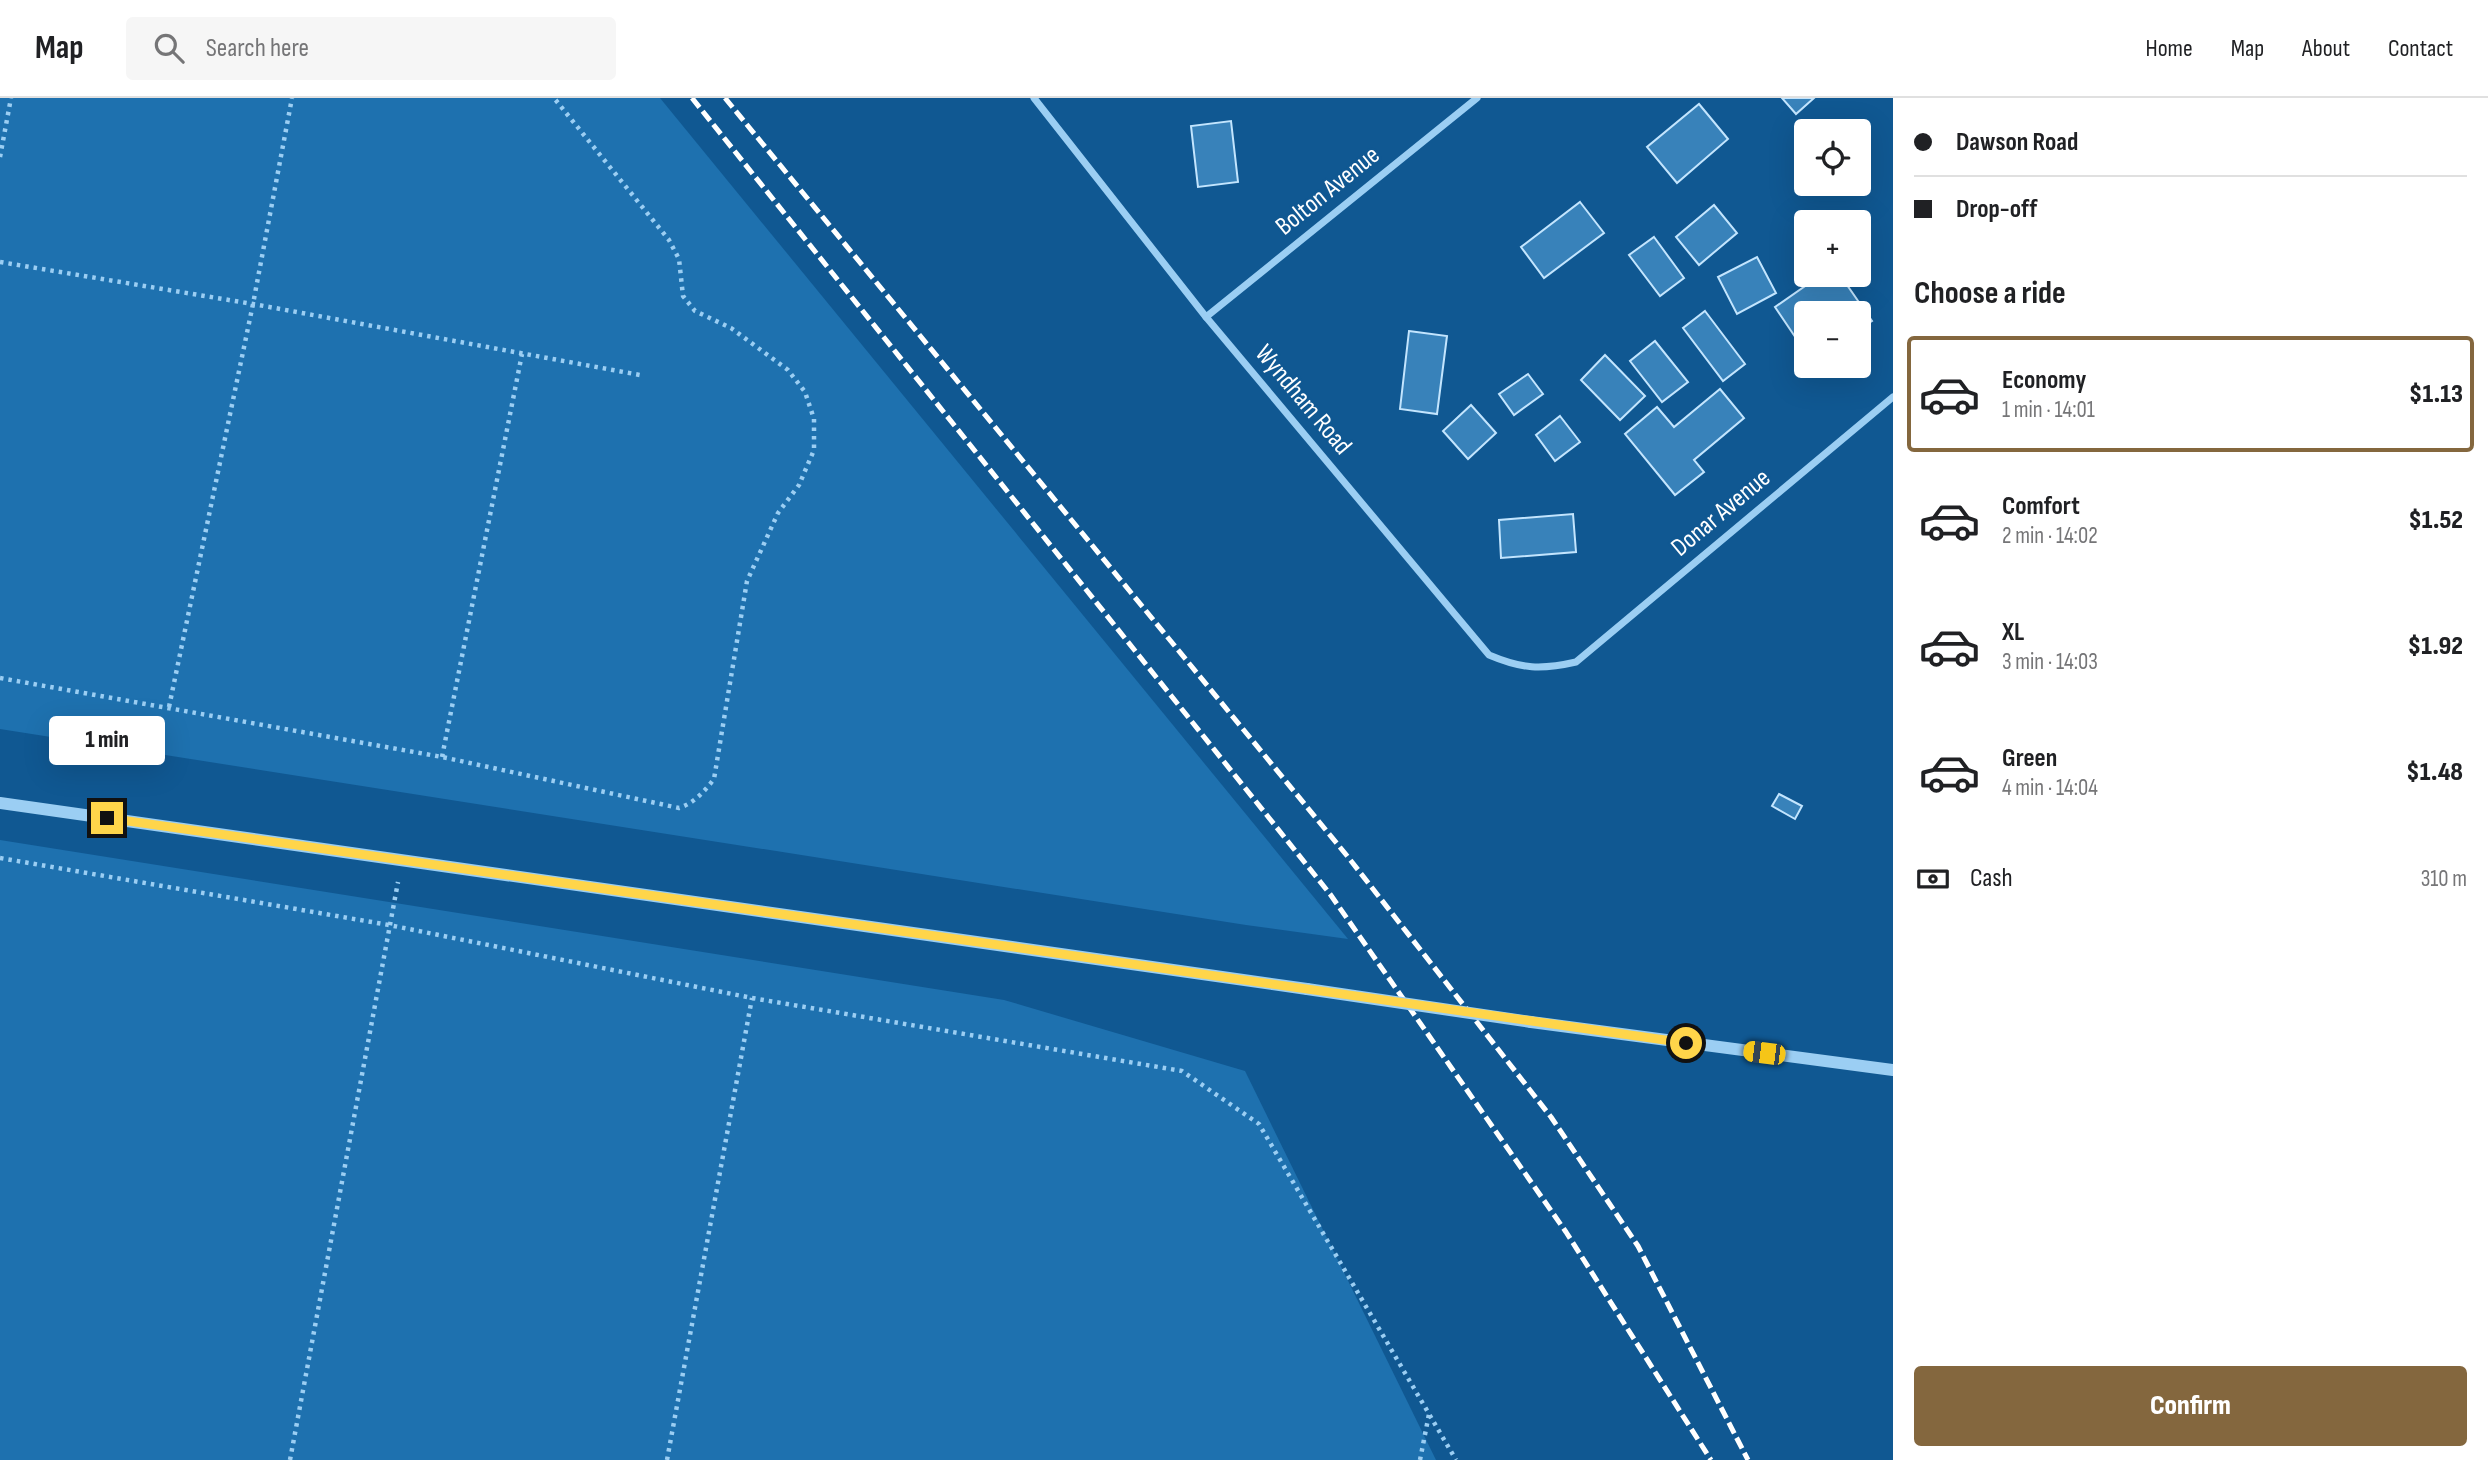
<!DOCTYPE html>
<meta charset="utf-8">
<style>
:root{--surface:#fff;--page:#f6f6f6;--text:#202124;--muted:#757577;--line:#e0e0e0;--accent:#84673e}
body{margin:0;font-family:"Sofia Sans Condensed",sans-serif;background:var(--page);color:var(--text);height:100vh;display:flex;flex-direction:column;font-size:26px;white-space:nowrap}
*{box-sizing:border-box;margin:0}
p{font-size:23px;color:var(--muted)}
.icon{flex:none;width:38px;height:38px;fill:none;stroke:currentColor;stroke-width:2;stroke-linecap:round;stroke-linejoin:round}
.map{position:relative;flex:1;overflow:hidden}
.panel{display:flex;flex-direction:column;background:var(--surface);width:595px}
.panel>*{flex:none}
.banner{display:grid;align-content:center;height:154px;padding:0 21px;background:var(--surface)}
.buttons{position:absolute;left:1794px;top:21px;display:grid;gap:14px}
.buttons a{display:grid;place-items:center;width:77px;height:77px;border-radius:7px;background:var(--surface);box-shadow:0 7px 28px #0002;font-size:35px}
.end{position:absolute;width:32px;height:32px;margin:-16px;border:9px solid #ffd54a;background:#111;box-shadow:0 0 0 4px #111}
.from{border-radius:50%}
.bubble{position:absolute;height:49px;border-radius:7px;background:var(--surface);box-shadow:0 7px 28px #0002;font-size:23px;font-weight:800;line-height:49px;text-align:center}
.car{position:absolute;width:21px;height:42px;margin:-21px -10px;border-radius:9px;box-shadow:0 0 5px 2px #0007;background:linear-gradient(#f5c518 24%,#345 0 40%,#f5c518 0 76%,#345 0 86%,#f5c518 0)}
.banner b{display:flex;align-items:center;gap:24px;height:66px;font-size:26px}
.banner b+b{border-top:2px solid var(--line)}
.banner i{width:18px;height:18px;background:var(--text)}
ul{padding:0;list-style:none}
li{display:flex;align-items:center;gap:21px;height:116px;margin:0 14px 10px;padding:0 7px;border:4px solid transparent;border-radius:7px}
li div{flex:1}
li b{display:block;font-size:26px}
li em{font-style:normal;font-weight:800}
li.selected{border-color:var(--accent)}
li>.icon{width:63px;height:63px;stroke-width:1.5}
h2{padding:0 21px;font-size:32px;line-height:84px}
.pay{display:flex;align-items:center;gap:18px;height:77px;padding:0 21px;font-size:26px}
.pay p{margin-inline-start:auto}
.cta{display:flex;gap:14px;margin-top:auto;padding:14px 21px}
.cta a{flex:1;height:80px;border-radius:7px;background:var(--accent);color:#fff;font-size:28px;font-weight:800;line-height:80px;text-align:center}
header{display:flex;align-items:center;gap:42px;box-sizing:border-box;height:98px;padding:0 35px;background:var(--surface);border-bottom:2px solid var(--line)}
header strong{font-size:33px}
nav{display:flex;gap:38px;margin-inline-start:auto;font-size:24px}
.search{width:490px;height:63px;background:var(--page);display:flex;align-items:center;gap:18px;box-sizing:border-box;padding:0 24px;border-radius:7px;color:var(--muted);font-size:26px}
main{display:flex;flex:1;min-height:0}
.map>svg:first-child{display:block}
</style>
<header>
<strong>Map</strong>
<div class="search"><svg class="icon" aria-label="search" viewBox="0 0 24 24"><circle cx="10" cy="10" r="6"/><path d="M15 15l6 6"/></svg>Search here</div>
<nav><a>Home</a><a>Map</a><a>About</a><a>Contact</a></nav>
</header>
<main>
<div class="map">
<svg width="1893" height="1362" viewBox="0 0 1893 1362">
<rect width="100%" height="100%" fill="#105892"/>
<g fill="#1e71af">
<path d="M0,0h660l688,841 -102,-14 -1246,-196z"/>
<path d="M0,742l1004,160 241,71 191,389h-1436z"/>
</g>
<g fill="#3882ba" stroke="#c3e5fe" stroke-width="2">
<path d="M1782,0h32l-18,16z"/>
<path d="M1699,6l29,35 -51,44 -30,-36z"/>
<path d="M1231,23l7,61 -40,5 -7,-61z"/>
<path d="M1580,104l24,31 -60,45 -23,-31z"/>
<path d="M1714,107l23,28 -38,32 -23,-28z"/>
<path d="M1654,139l30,41 -24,18 -31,-41z"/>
<path d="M1757,159l19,36 -39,21 -19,-37z"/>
<path d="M1821,177h19l32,46 -14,9v-17h-52v40l-31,-46z"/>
<path d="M1705,213l40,53 -22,17 -40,-53z"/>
<path d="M1409,233l38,5 -10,78 -37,-5z"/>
<path d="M1655,243l33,41 -26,20 -32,-41z"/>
<path d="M1605,257l40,41 -25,24 -39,-40z"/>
<path d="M1528,276l15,20 -29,21 -15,-21z"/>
<path d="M1720,291l24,29 -50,42 10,12 -29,23 -50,-61 32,-27 17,20z"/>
<path d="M1471,307l25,28 -28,26 -25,-28z"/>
<path d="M1560,318l20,26 -25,19 -19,-26z"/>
<path d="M1573,416l3,38 -75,6 -2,-38z"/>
<path d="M1779,696l23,12 -7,13 -23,-13z"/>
</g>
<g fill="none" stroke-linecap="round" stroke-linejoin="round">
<g stroke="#9bcef3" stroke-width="4.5" stroke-dasharray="3.5 5" stroke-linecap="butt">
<path d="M0,59l11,-59"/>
<path d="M0,164l253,42 387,71"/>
<path d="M0,580l442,79 237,51c15,-5 25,-16 35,-29l33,-198 31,-68 21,-28 15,-35v-31l-9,-27 -17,-22 -57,-42 -36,-17 -12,-15 -4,-37 -10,-19 -115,-142"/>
<path d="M169,609l84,-403 39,-206"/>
<path d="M442,659l80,-403"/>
<path d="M0,760l389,67 363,73 430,73 77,53 197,336"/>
<path d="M290,1362l108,-578"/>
<path d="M667,1362l85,-462"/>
<path d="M1420,1362l9,-46"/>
</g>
<g stroke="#9bcef3" stroke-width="7">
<path d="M1034,0l172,219 283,338c33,14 52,15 87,7l317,-265"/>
<path d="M1206,219l271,-219"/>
</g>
<g stroke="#9bcef3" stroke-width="12">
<path d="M0,705l1307,186"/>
<path d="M1531,924l362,48"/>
</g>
<g stroke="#fff" stroke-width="5" stroke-dasharray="12 5" stroke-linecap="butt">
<path d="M692,0l638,796 236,338 145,228"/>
<path d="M725,0l623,759 203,260 87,129 110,214"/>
</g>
<path stroke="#9bcef3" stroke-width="12" d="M1307,891l224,33"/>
</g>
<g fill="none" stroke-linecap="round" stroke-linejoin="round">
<path stroke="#ffd54a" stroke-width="9" d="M107,720l1579,225"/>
</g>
<g text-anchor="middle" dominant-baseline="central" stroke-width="5" stroke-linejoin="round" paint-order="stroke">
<g font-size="26" fill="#fff" stroke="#105892">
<text transform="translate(1328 93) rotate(-39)">Bolton Avenue</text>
<text transform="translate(1303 302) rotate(50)">Wyndham Road</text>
<text transform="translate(1721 415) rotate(-40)">Donar Avenue</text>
</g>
</g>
</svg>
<div class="buttons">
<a><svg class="icon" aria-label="locate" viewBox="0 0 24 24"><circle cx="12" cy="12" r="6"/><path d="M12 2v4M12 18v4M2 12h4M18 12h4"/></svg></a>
<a>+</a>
<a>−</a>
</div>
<i class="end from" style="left:1686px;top:945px"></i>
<i class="end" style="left:107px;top:720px"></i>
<div class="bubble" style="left:49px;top:618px;width:116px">1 min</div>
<i class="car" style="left:1764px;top:955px;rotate:277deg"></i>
</div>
<section class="panel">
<div class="banner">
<b><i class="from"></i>Dawson Road</b>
<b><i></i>Drop-off</b>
</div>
<h2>Choose a ride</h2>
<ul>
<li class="selected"><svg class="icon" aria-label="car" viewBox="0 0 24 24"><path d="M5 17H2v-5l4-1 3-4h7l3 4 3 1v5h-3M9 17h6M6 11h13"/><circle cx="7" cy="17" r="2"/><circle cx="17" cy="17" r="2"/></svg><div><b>Economy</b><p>1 min · 14:01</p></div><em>$1.13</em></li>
<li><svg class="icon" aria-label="car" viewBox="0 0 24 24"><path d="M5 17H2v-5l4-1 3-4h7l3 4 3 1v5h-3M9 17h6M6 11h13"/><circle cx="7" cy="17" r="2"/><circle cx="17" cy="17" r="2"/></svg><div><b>Comfort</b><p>2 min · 14:02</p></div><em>$1.52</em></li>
<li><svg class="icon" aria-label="car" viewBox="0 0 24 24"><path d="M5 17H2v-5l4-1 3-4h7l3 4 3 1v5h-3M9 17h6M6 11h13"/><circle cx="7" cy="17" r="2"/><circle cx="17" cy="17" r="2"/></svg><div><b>XL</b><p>3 min · 14:03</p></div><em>$1.92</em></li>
<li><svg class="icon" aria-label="car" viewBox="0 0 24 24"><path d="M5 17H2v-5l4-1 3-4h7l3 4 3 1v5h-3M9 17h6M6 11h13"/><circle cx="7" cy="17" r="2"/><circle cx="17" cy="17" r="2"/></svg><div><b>Green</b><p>4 min · 14:04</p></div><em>$1.48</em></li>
</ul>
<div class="pay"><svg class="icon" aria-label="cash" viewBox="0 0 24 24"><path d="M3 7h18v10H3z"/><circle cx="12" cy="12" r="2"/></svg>Cash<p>310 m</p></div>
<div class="cta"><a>Confirm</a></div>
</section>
</main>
